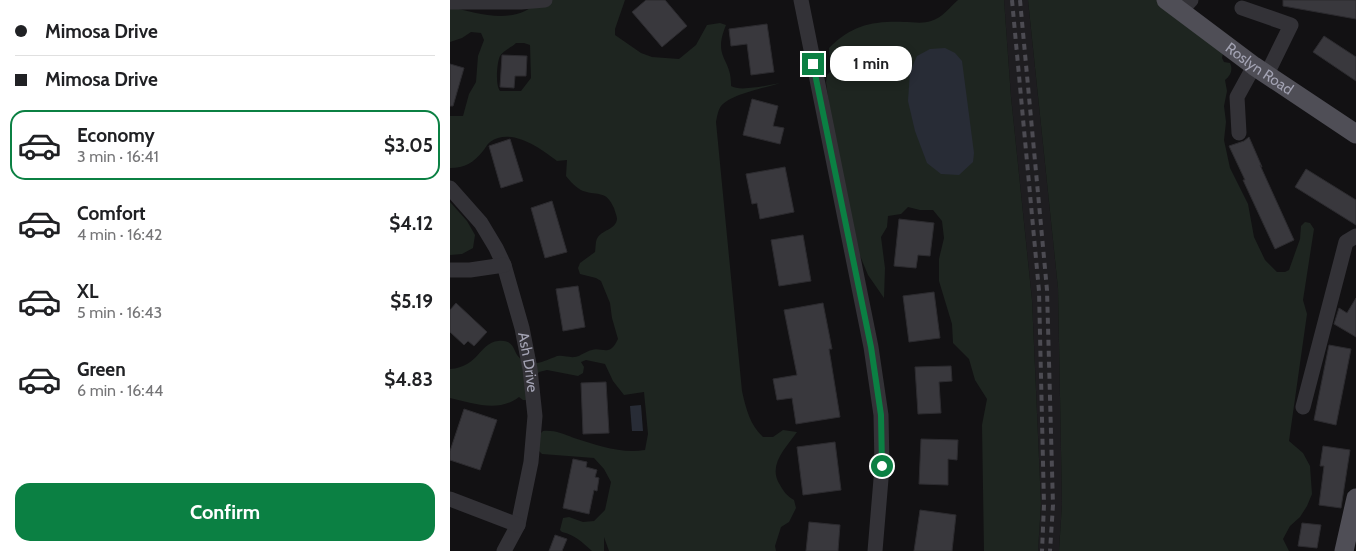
<!DOCTYPE html>
<meta charset="utf-8">
<style>
:root{--surface:#fff;--page:#f6f6f6;--text:#202124;--muted:#757577;--line:#e0e0e0;--accent:#0b8043}
body{margin:0;font-family:Cabin,sans-serif;background:var(--page);color:var(--text);height:100vh;display:flex;flex-direction:column;font-size:19px;white-space:nowrap}
*{box-sizing:border-box;margin:0}
p{font-size:16px;color:var(--muted)}
.icon{flex:none;width:28px;height:28px;fill:none;stroke:currentColor;stroke-width:2;stroke-linecap:round;stroke-linejoin:round}
.map{position:relative;flex:1;overflow:hidden}
.sheet{display:flex;flex-direction:column;background:var(--surface);width:450px}
.sheet>*{flex:none}
.hud{display:grid;align-content:center;height:110px;padding:0 15px;background:var(--surface)}
.end{position:absolute;width:22px;height:22px;margin:-11px;border:6px solid #0b8043;background:#fff;box-shadow:0 0 0 2px #fff}
.from{border-radius:50%}
.bubble{position:absolute;height:35px;border-radius:15px;background:var(--surface);box-shadow:0 2px 8px #0003;font-size:16px;font-weight:800;line-height:35px;text-align:center}
.hud b{display:flex;align-items:center;gap:18px;height:48px;font-size:19px}
.hud b+b{border-top:1px solid var(--line)}
.hud i{width:12px;height:12px;background:var(--text)}
ul{padding:0;list-style:none}
li{display:flex;align-items:center;gap:15px;height:70px;margin:0 10px 8px;padding:0 5px;border:2px solid transparent;border-radius:15px}
li div{flex:1}
li b{display:block;font-size:19px}
li em{font-style:normal;font-weight:800}
li.active{border-color:var(--accent)}
li>.icon{width:45px;height:45px;stroke-width:1.5}
.action{display:flex;gap:10px;margin-top:auto;padding:10px 15px}
.action a{flex:1;height:58px;border-radius:15px;background:var(--accent);color:#fff;font-size:20px;font-weight:800;line-height:58px;text-align:center}
main{display:flex;flex:1;min-height:0}
.map>svg:first-child{display:block}
</style>
<main>
<section class="sheet">
<div class="hud">
<b><i class="from"></i>Mimosa Drive</b>
<b><i></i>Mimosa Drive</b>
</div>
<ul>
<li class="active"><svg class="icon" aria-label="car" viewBox="0 0 24 24"><path d="M5 17H2v-5l4-1 3-4h7l3 4 3 1v5h-3M9 17h6M6 11h13"/><circle cx="7" cy="17" r="2"/><circle cx="17" cy="17" r="2"/></svg><div><b>Economy</b><p>3 min · 16:41</p></div><em>$3.05</em></li>
<li><svg class="icon" aria-label="car" viewBox="0 0 24 24"><path d="M5 17H2v-5l4-1 3-4h7l3 4 3 1v5h-3M9 17h6M6 11h13"/><circle cx="7" cy="17" r="2"/><circle cx="17" cy="17" r="2"/></svg><div><b>Comfort</b><p>4 min · 16:42</p></div><em>$4.12</em></li>
<li><svg class="icon" aria-label="car" viewBox="0 0 24 24"><path d="M5 17H2v-5l4-1 3-4h7l3 4 3 1v5h-3M9 17h6M6 11h13"/><circle cx="7" cy="17" r="2"/><circle cx="17" cy="17" r="2"/></svg><div><b>XL</b><p>5 min · 16:43</p></div><em>$5.19</em></li>
<li><svg class="icon" aria-label="car" viewBox="0 0 24 24"><path d="M5 17H2v-5l4-1 3-4h7l3 4 3 1v5h-3M9 17h6M6 11h13"/><circle cx="7" cy="17" r="2"/><circle cx="17" cy="17" r="2"/></svg><div><b>Green</b><p>6 min · 16:44</p></div><em>$4.83</em></li>
</ul>
<div class="action"><a>Confirm</a></div>
</section>
<div class="map">
<svg width="906" height="551" viewBox="0 0 906 551">
<rect width="100%" height="100%" fill="#121113"/>
<path fill="#1e1d20" d="M554,0h24l30,288 4,216 -3,47h-21l3,-47 -9,-204 -21,-203z"/>
<g fill="#1e2520" fill-rule="evenodd">
<path d="M95,0h80l-10,29v6l26,18 11,4 27,2 17,-14 11,-20 13,-2 6,2c-14,34 6,32 5,61 9,6 38,-1 49,-3 -15,5 -49,11 -59,23 -3,4 -4,11 -5,16l26,269c4,18 8,34 21,46h10l10,-7 14,2c-11,16 -30,33 -17,53 4,7 7,11 14,15l2,8 -7,14 -8,5 -6,19 1,5h-167l-5,-14v14h-12c-10,-9 -17,-16 -30,-19l-2,-2 3,-12 6,-1 14,5 11,-1 11,-11 6,-28 -7,-13 -10,-11 -52,-4 -4,-4 1,-15 4,-4c12,-1 20,3 31,7 23,7 47,16 71,12l3,-16 -4,-42 -20,3 -11,-14 -8,-17 -19,-4 -5,2 3,5 -1,6 -5,3 -31,-6 -8,2 -4,7 -7,21h-5l-4,-3c-21,16 -46,6 -69,1v-29c29,-2 29,-26 48,-28 20,-2 13,14 25,19 13,7 20,1 32,-3 6,-3 13,1 20,0 6,-1 11,-6 17,-7 5,-2 11,1 16,0 5,-1 8,-7 10,-11l-6,-21 -2,-15 -9,-22 -5,-3 -16,-4 -2,-6 2,-5 15,-11c1,-5 0,-11 3,-15 5,-7 18,-8 19,-18 0,-3 -2,-7 -3,-11 -8,-18 -15,-12 -31,-17 -7,-3 -13,-10 -17,-15l1,-16 -10,1c-17,-13 -46,-34 -67,-19 -3,2 -5,7 -7,9 -10,12 -18,17 -33,17v-52h13l6,-22 7,-12 2,-26 6,-16 -3,-7 -10,-1 -9,6 -12,4v-35c23,5 52,15 75,4 8,-4 11,-9 20,-11zM66,43h8l6,2 1,33 -10,13h-21c-5,-6 -3,-29 0,-35 3,-5 12,-9 16,-13z"/>
<path d="M508,0h46l7,97 21,203 9,204 -3,47h-54l-2,-126 5,-26 -12,-19 -6,-21 -16,-16 -1,-19 -13,-43v-22l5,-21 -2,-17 -9,-11h-13l-12,-3 -7,7 -13,2 -1,11 -6,10 4,31 -1,30 -16,-23 -24,-58 -18,-135 1,-7 4,-4c1,-8 -2,-14 -2,-23 23,-23 44,-27 75,-26 8,0 19,2 27,-1 11,-3 19,-14 27,-21z"/>
<path d="M578,0h138l59,44 -3,14 2,4 6,1c3,7 1,12 -5,17l2,11 -3,15 2,16 -2,18 6,28 18,36 6,33 11,23 12,12h8l4,-2 11,-31 1,-13 4,-4 5,1 4,6 -11,71 4,14 -18,127 14,12 7,13 2,28 -5,12 -7,11 -10,9 -7,13 6,12h-230l3,-47 -4,-216z"/>
<path d="M0,202l17,19 8,14 -2,13 -11,6 -12,1z"/>
</g>
<g fill="#282c36">
<path d="M495,48l10,5 7,8 12,92 -1,9 -14,13 -18,-1 -14,-11 -12,-32 -7,-30 2,-29 7,-16 13,-7z"/>
<path d="M191,405l2,26h-11l-2,-25z"/>
</g>
<g fill="#39383d" stroke="#2c2b2f">
<path d="M196,0h19l22,26 -25,21 -30,-35z"/>
<path d="M833,0h73v19l-73,-13z"/>
<path d="M317,24l7,48 -23,3 -4,-31 -16,2 -2,-17z"/>
<path d="M874,36l32,21v24l-43,-29z"/>
<path d="M52,55l25,1 -1,20h-11l-1,12 -14,-1z"/>
<path d="M0,64l14,4 -11,38h-3z"/>
<path d="M302,99l26,7 -5,20 11,2 -4,16 -37,-9z"/>
<path d="M799,137l13,30 -2,-2 34,75 -19,9 -32,-69h2l-16,-34 15,-5z"/>
<path d="M60,139l13,42 -22,7 -12,-42z"/>
<path d="M335,167l9,45 -34,7 -3,-16 -5,1 -6,-30z"/>
<path d="M856,169l50,31v25l-61,-38z"/>
<path d="M102,201l15,51 -22,6 -14,-50z"/>
<path d="M449,219l35,4 -4,33 -12,-1 -2,13 -22,-2z"/>
<path d="M353,235l8,46 -32,5 -8,-46z"/>
<path d="M128,286l7,41 -22,4 -7,-42z"/>
<path d="M484,292l6,46 -31,4 -6,-46z"/>
<path d="M906,298v39l-22,-13 5,-16 8,5z"/>
<path d="M6,303l31,29 -13,14 -6,-5 -4,4 -14,-13v-22z"/>
<path d="M373,303l9,46h-3l11,68 -44,7 -4,-26 -15,2 -4,-21 24,-4 -13,-65z"/>
<path d="M879,345l22,4 -15,76 -22,-5z"/>
<path d="M501,366l1,15 -13,1 2,31 -23,1 -3,-47z"/>
<path d="M156,382l3,51 -26,1 -2,-51z"/>
<path d="M14,409l33,11 -17,50 -30,-10v-9z"/>
<path d="M471,439l37,1 -1,20 -9,-1v26l-29,-1z"/>
<path d="M385,442l6,48 -38,5 -6,-48z"/>
<path d="M873,446l27,4 -9,58 -22,-3 5,-39h-4z"/>
<path d="M123,459l14,3 -1,5 11,3 -2,7 4,1 -2,13 -3,-1 -5,24 -26,-6z"/>
<path d="M470,510l36,5 -4,36h-38z"/>
<path d="M359,522l31,3 -2,26h-32z"/>
<path d="M852,523l19,2 -4,23 -19,-2z"/>
<path d="M105,535l12,4 -5,12h-13z"/>
</g>
<g fill="none" stroke-linecap="round" stroke-linejoin="round">
<g stroke="#333237" stroke-width="15">
<path d="M351,0l70,347 10,68 1,52 -7,84"/>
<path d="M0,2h71l24,-2"/>
<path d="M792,8l49,17 -24,49"/>
<path d="M731,11l10,-11"/>
<path d="M789,133l-2,-36 17,-31"/>
<path id="s1" d="M0,188l31,35 15,25 8,17 18,63 8,41 5,47 -4,46 -13,63 -14,26"/>
<path d="M0,270h20l34,-5"/>
<path d="M853,407l43,-165 10,-6"/>
<path d="M0,499l68,26"/>
</g>
<g stroke="#4f4e56" stroke-width="19">
<path id="s2" d="M716,0l88,66 102,68"/>
<path d="M894,551l12,-53"/>
</g>
<g stroke="#4c4b52" stroke-width="4" stroke-dasharray="6 5" stroke-linecap="butt">
<path d="M562,0l27,291 5,214 -2,46"/>
<path d="M570,0l27,290 6,215 -3,46"/>
</g>
</g>
<g fill="none" stroke-linecap="round" stroke-linejoin="round">
<path stroke="#0b8043" stroke-width="6" d="M363,64l58,283 10,68 1,51"/>
</g>
<g text-anchor="middle" dominant-baseline="central" stroke-width="5" stroke-linejoin="round" paint-order="stroke">
<g font-size="15" fill="#a3a3b3" stroke="#0d0c0e">
<text stroke="none"><textPath href="#s2" startOffset="116">Roslyn Road</textPath></text>
<text stroke="none"><textPath href="#s1" startOffset="195">Ash Drive</textPath></text>
</g>
</g>
</svg>
<i class="end from" style="left:432px;top:466px"></i>
<i class="end" style="left:363px;top:64px"></i>
<div class="bubble" style="left:380px;top:46px;width:82px">1 min</div>
</div>
</main>
